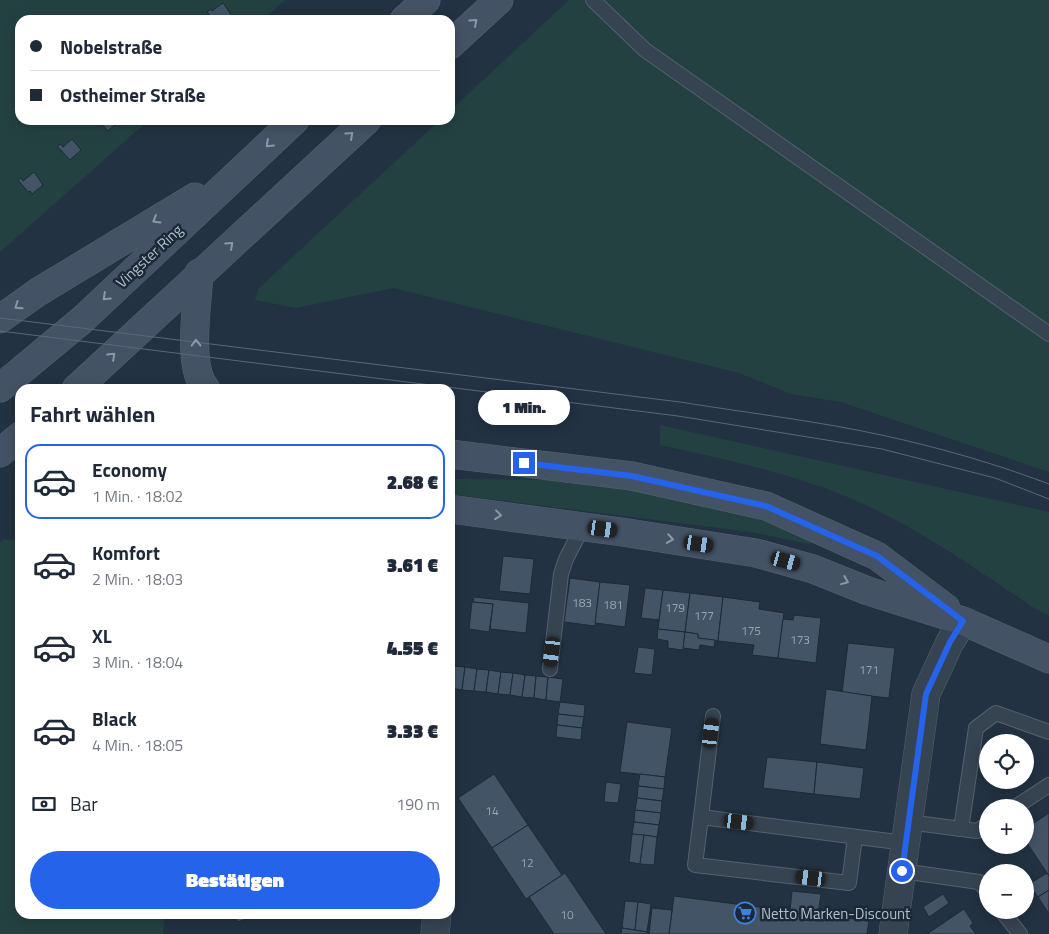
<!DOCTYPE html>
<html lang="de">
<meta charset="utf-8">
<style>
:root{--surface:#fff;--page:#f2f2f3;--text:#1f2937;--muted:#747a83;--line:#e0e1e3;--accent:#2563eb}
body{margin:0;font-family:"Titillium Web",sans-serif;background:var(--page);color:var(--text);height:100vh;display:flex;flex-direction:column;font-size:19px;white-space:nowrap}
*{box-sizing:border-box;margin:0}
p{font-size:16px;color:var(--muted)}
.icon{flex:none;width:28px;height:28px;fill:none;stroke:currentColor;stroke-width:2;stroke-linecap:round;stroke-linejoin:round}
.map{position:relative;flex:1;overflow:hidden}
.side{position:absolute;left:15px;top:384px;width:440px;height:535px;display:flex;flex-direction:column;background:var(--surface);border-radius:15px;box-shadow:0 2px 12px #0003}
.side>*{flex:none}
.guide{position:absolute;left:15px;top:15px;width:440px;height:110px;border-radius:15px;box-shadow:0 2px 12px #0003;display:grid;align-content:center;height:110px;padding:0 15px;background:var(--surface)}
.tools{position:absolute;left:979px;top:734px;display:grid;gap:10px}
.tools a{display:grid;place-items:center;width:55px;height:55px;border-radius:50%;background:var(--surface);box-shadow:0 2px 12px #0003;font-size:25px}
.end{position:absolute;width:22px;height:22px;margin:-11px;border:6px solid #2563eb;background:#fff;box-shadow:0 0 0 2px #fff}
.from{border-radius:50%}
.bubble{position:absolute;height:35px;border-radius:18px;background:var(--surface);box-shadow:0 2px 12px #0003;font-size:16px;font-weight:800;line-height:35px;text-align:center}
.car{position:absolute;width:15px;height:30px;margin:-15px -8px;border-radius:6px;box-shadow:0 0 4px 1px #0007;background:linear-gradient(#222 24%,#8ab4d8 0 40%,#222 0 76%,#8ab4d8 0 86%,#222 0)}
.guide b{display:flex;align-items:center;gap:18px;height:48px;font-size:19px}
.guide b+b{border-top:1px solid var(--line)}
.guide i{width:12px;height:12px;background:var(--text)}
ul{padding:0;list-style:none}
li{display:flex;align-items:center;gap:15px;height:75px;margin:0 10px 8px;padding:0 5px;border:2px solid transparent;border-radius:15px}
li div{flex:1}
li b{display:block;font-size:19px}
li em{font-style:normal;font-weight:800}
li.active{border-color:var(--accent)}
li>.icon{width:45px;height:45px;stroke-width:1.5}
h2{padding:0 15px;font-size:22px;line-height:60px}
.pay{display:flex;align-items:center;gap:12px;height:55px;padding:0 15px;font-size:19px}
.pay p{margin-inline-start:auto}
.button{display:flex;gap:10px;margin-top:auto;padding:10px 15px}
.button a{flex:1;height:58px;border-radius:30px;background:var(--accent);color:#fff;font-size:20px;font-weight:800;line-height:58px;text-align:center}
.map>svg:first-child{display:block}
</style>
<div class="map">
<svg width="1049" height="934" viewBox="0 0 1049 934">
<rect width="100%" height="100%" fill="#223242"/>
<g fill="#244142">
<path d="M0,0h285l-22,20h-243v100h129l-149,132z"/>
<path d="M569,0h480v472l-208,-70 -50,-8 -52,-21 -346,-85 -97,20 -41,-8 3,-11 182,-169h10v-9z"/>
<path d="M660,425l389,87v103l-12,-5c-48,-32 -95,-66 -147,-93 -71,-38 -152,-55 -230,-72z"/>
<path d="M450,479l118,1 69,11 106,23 55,18 14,7v4l-3,1 -58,-12 -301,-38z"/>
<path d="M4,539l16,2v373h145l-2,20h-163v-391z"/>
</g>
<g fill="#425466" stroke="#1d2a38">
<path d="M223,3l9,13 -2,1 2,3h-19l-6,-8 4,-3 1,2z"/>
<path d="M98,120h20l1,1 -11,10z"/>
<path d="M72,139l9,11 -11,10 -13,-14 4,-2 2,3z"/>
<path d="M34,172l9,13 -11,9 -2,-3 -2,1 -10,-12 3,-2 2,3z"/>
<path d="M503,556l31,3 -4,35 -31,-3z"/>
<path d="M570,578l30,4 -5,44 -31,-4z"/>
<path d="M600,582l30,3 -5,42 -30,-4z"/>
<path d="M645,588l18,2 -4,30 -18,-2z"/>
<path d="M663,590l27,3 -5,39 -27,-3z"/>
<path d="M690,593l33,4 -5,44 -20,-3v-4l-13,-2z"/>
<path d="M474,597l55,6 -3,30 -36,-4 3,-25 -20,-2z"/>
<path d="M723,597l37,5 -1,7 25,4 -6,45 -26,-3 2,-10 -36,-4z"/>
<path d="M472,602l21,2 -4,28 -20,-3z"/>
<path d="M794,615l27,3 -5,45 -38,-5 5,-39 10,1z"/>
<path d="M658,629l27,3 -2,18 -15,-2v-7l-11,-2z"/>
<path d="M685,632l13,2v4l17,2 -1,7 -14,-2 -1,5 -16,-2z"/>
<path d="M848,643l47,5 -6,50 -47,-5z"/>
<path d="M638,647l17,2 -3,26 -18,-2z"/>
<path d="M450,666h3l-2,22h-1z"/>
<path d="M453,666l12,1 -3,23 -11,-2z"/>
<path d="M465,667l12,2 -3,22 -12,-1z"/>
<path d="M477,669l12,1 -3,22 -12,-1z"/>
<path d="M489,670l12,2 -3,22 -12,-2z"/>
<path d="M501,672l12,1 -3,22 -12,-1z"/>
<path d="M513,673l12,2 -3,22 -12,-2z"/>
<path d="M525,675l11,1 -2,22 -12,-1z"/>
<path d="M536,676l12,1 -2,23 -12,-2z"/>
<path d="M548,677l15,2 -3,23 -14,-2z"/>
<path d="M826,689l46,7 -6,54 -46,-6z"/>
<path d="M560,702l25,3 -1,12 -26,-3z"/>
<path d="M558,714l26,3 -2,11 -25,-3z"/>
<path d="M627,722l45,6 -7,49 -45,-5z"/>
<path d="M557,725l25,3 -1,12 -25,-3z"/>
<path d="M767,757l50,5 -3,32 -51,-6z"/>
<path d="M817,762l47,6 -4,31 -46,-5z"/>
<path d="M494,774l34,51 -36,23 -34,-50z"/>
<path d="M640,774l25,3 -1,12 -26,-3z"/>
<path d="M606,782l15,2 -3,19 -14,-1z"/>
<path d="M638,786l26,3 -2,12 -25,-3z"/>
<path d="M637,798l25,3 -1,12 -26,-3z"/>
<path d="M635,810l26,3 -2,12 -25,-3z"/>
<path d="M1049,813v63l-24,-36v-11z"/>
<path d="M634,822l25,3 -2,12 -25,-3z"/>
<path d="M528,825l34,50 -36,24 -34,-51z"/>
<path d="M632,834l12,1 -4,29 -11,-2z"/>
<path d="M644,835l13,2 -3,28 -14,-1z"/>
<path d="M565,873l41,61h-52l-25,-37z"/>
<path d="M1047,873l2,3v14l-11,7 -9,-13z"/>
<path d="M1049,890v24l-11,-17z"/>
<path d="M792,891l29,3 -3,20 51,7 -2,13h-198l5,-38 116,15z"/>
<path d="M943,894l6,9 -20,14 -6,-10z"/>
<path d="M625,901l13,1 -3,28 -13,-2z"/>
<path d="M638,902l13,2 -4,28 -12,-2z"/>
<path d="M652,908l20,2 -3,24h-20z"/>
<path d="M964,909l9,14 -3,3 6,8h-49z"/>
<path d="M234,914h25l-21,8z"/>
<path d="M622,928l25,4v2h-26z"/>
</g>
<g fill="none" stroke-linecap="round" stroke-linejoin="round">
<g stroke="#54616f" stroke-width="16">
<g id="lane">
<path d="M593,0l52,50 404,284"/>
<path d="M550,669l11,-95 5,-15 17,-33"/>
<path d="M1014,808l35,-23"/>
<path d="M701,817l12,-101"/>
<path d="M908,822l69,9 11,-7"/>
<path d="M961,829l15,-101 20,-15 53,19"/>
<path d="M855,837l-6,46 -154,-18 6,-48 204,26"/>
<path d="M902,871l77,11 9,10"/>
<path d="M1001,910l19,24"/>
</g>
</g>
<g stroke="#54616f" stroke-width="29">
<g id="street">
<path d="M435,934l2,-20"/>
<path d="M893,934l33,-240 24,-52 13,-21"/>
</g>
</g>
<g stroke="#54616f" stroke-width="29">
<g id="secondary">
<path d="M404,20l22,-20"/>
<path d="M450,45l49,-45"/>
<path d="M199,273c-1,29 -13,93 7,116"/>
<path d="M0,319l38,-27 157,-95"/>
<path d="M0,388l82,-68 213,-200"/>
<path d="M76,389l291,-269"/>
<path d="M0,453l20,-17"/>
<path d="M450,454l182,22 134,30 111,50 69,52"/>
<path d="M450,509l172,23 134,21 57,16 55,22 95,30 86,38"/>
</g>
</g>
<use href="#lane" stroke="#364351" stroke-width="14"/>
<use href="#street" stroke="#364351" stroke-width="28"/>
<use href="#secondary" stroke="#445265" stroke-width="28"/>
<g stroke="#586879" stroke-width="1">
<path d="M0,318l680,84c68,11 138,19 206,34 55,12 110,28 163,48"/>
<path d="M0,331l678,85 204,33 113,29 54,21"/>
</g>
</g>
<defs><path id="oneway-chevron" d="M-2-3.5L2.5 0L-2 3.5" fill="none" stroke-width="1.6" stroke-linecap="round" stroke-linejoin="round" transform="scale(1.25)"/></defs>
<g stroke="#8c98a8">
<use href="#oneway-chevron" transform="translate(474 22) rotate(-42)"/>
<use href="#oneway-chevron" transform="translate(350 135) rotate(-42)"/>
<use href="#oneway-chevron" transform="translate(269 144) rotate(137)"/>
<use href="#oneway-chevron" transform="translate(156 220) rotate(149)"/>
<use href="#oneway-chevron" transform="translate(230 245) rotate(-42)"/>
<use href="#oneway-chevron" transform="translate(106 297) rotate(137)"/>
<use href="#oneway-chevron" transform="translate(18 306) rotate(145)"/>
<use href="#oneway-chevron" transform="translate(196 343) rotate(-91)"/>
<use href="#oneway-chevron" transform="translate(112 356) rotate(-43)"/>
<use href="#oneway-chevron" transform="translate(498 515) rotate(7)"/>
<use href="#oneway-chevron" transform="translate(670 539) rotate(9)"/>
<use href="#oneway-chevron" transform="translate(845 581) rotate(22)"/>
</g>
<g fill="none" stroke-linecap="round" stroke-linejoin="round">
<path stroke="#2563eb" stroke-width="6" d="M524,463l108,13 134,30 111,50 86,65 -13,21 -24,52 -24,177"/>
</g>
<defs>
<g id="supermarket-ring" transform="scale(1.125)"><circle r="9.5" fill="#1b2836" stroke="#3f7fe0" stroke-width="1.5"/><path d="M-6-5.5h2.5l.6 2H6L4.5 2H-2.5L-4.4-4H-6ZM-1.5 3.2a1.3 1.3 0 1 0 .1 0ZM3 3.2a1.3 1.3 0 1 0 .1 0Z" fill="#3f7fe0"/></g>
</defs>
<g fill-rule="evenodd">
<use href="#supermarket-ring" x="745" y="913"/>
</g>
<g text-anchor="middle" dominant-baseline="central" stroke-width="5" stroke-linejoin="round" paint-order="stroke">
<g font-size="12" fill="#97a4b2">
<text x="582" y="602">183</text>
<text x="613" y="604">181</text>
<text x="675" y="607">179</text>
<text x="704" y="615">177</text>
<text x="751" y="630">175</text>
<text x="800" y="639">173</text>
<text x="869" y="669">171</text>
<text x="492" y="810">14</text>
<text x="527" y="862">12</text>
<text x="567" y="914">10</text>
</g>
<g font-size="15" fill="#b3becc" stroke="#1b2836">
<text transform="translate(149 256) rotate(-43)">Vingster Ring</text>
</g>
<g font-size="15" fill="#b3becc" stroke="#1b2836" text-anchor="start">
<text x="761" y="913">Netto Marken-Discount</text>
</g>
</g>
</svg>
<div class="tools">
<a><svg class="icon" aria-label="locate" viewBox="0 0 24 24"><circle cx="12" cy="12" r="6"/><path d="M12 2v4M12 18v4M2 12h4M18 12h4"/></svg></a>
<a>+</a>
<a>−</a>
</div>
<i class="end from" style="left:902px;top:871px"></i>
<i class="end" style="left:524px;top:463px"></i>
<div class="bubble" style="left:478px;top:390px;width:92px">1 Min.</div>
<i class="car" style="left:603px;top:529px;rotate:98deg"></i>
<i class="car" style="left:699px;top:544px;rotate:99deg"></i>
<i class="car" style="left:786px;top:561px;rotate:105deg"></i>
<i class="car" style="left:552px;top:652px;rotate:187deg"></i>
<i class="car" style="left:711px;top:733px;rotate:7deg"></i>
<i class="car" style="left:739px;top:822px;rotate:97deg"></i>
<i class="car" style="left:811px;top:878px;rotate:277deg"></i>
<div class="guide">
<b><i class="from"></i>Nobelstraße</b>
<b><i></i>Ostheimer Straße</b>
</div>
<section class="side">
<h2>Fahrt wählen</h2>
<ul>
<li class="active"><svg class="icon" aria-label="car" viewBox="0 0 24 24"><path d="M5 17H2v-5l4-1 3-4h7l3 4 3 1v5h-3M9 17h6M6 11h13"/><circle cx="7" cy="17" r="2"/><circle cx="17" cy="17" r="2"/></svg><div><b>Economy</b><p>1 Min. · 18:02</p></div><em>2.68 €</em></li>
<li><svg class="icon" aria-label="car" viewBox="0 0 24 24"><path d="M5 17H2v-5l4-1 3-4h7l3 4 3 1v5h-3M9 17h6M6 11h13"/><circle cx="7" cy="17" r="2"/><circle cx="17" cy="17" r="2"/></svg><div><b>Komfort</b><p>2 Min. · 18:03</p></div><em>3.61 €</em></li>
<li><svg class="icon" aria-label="car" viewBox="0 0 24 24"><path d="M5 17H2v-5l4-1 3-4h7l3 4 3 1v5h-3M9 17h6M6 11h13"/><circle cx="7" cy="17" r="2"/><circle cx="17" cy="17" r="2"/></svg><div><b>XL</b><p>3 Min. · 18:04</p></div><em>4.55 €</em></li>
<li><svg class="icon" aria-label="car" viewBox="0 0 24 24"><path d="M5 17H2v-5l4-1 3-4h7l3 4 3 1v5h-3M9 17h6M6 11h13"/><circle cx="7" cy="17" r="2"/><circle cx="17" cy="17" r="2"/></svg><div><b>Black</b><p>4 Min. · 18:05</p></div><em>3.33 €</em></li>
</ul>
<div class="pay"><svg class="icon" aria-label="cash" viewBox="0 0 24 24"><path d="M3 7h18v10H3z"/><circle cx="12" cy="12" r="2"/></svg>Bar<p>190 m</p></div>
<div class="button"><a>Bestätigen</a></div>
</section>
</div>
